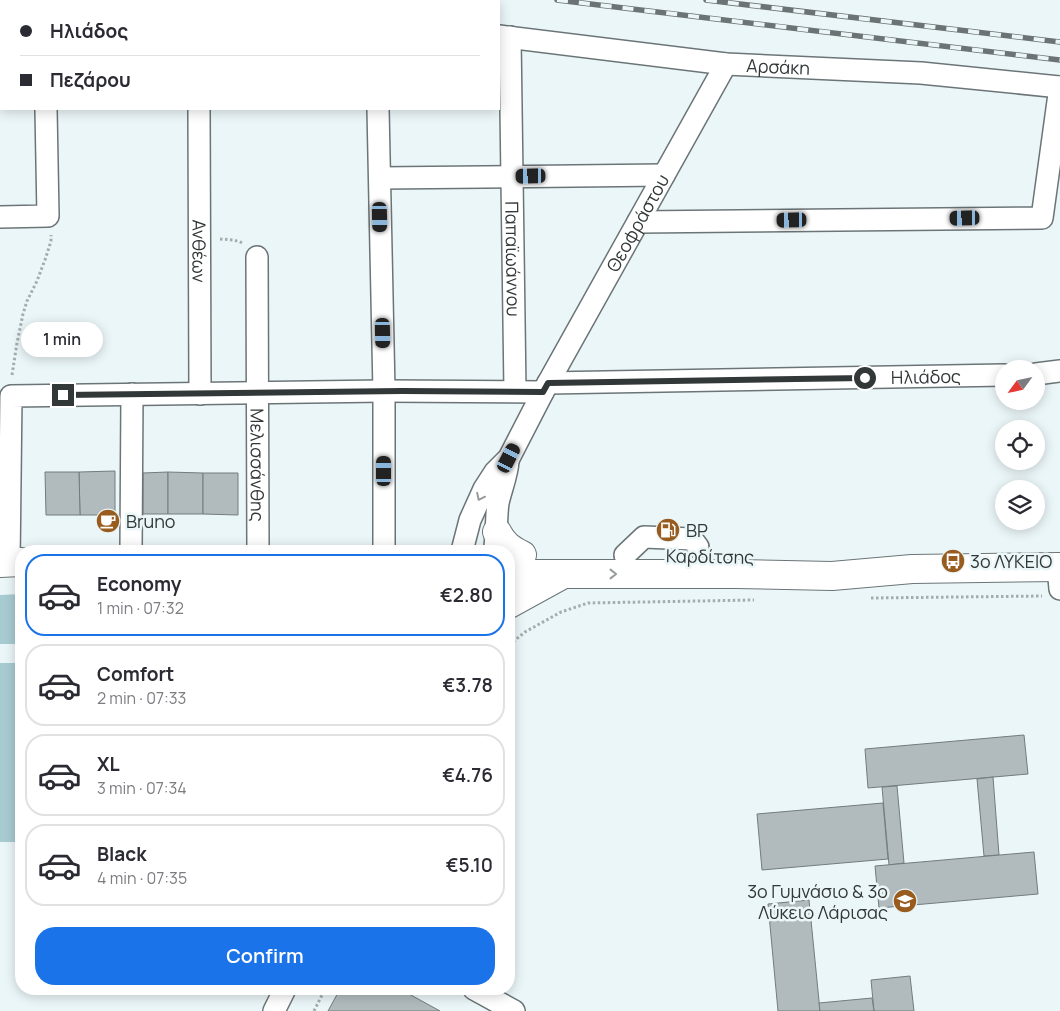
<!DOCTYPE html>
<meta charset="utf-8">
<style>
:root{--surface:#fff;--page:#f2f2f3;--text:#2b2b33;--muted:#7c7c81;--line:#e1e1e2;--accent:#1a73e8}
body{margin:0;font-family:Manrope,sans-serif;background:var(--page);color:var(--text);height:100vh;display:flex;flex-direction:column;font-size:19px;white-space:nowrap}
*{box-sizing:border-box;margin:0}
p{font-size:16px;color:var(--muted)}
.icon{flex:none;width:28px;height:28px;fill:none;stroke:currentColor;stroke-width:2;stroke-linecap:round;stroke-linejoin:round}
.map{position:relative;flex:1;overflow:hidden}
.drawer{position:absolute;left:15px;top:545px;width:500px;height:450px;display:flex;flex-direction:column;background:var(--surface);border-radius:20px;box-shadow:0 2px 12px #0003}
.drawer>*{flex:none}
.hud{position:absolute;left:0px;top:0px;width:500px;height:110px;box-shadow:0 2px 12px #0003;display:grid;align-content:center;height:110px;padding:0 20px;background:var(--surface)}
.needle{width:32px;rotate:237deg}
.buttons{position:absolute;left:995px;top:360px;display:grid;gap:10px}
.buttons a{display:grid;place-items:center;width:50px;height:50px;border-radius:50%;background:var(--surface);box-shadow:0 2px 12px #0003;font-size:25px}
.end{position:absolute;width:22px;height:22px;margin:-11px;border:6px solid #323738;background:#fff;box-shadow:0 0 0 2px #fff}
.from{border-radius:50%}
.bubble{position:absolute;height:35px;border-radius:18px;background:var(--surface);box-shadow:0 2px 12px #0003;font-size:16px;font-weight:600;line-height:35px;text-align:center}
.car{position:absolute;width:15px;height:30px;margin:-15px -8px;border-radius:6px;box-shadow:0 0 4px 1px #0007;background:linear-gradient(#222 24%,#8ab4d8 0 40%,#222 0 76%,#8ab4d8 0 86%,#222 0)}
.hud b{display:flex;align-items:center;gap:18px;height:48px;font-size:19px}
.hud b+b{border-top:1px solid var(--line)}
.hud i{width:12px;height:12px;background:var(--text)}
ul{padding:9px 0 0;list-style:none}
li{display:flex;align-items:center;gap:15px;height:82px;margin:0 10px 8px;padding:0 10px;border:2px solid var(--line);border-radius:20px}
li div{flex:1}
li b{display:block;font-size:19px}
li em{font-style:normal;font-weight:600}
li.active{border-color:var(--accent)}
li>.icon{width:45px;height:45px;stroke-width:1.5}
.action{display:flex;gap:10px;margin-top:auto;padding:10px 20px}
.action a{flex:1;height:58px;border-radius:20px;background:var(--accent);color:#fff;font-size:20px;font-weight:600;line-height:58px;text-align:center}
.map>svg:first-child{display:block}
</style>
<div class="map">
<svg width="1060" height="1011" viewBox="0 0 1060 1011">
<rect width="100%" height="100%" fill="#ebf6f8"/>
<g fill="#a8cbd2">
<path d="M21,594v50h-21v-49z"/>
<rect x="0" y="663" width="21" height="179"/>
</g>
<g fill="#b1bbbd" stroke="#727c7e">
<path d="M115,471v44h-35l-1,-43z"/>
<path d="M45,472h34l1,43h-34z"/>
<path d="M168,472v42h-25v-41z"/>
<path d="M168,472l35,1v41h-35z"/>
<path d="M203,473h35v42l-35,-1z"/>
<path d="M1024,735l4,39 -160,14 -3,-39z"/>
<path d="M993,777l6,78 -15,1 -7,-77z"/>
<path d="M897,786l7,77 -15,2 -7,-78z"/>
<path d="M883,803l5,56 -126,11 -5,-56z"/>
<path d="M1034,852l4,42 -159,14 -4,-42z"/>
<path d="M809,900l11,111h-42l-10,-107z"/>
<path d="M910,976l4,35h-40l-3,-31z"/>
<path d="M340,989h60l40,22h-112z"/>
<path d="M872,998l2,13h-54l-1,-8z"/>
</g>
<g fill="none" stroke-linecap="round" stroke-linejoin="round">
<g stroke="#6b7577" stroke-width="24">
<g id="minor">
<path d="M45,0v1"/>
<path d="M198,0v1"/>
<path d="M217,0l10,1"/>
<path id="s1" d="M499,36l227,28 195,9 139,14"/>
<path id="s2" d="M510,37l5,354"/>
<path id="s3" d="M199,109l1,285"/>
<path d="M378,109l6,282v160"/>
<path d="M380,178l284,-3"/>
<path d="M0,217l48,-1 -2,-107"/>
<path d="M638,222l404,-4 18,-131"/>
<path id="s4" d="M257,257l1,294"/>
<path d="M1036,374l24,-3"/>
<path id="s5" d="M548,383l456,-8"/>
<path d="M495,546c2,-14 1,-29 3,-43 3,-14 9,-27 10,-42"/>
<path d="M131,551l1,-157"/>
<path id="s6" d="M462,551l8,-31 14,-31 11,-17 14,-14 34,-66 183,-328"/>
<path d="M625,555l19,-18 48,2 6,8"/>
<path d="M9,563l2,-167 373,-5 159,1"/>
<path d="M1058,567l2,22"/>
<path d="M474,989l40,22"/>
<path d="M274,1011l11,-22"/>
</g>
</g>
<g stroke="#6b7577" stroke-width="30">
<g id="major">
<path d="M497,532c6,12 13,17 25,23"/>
<path d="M0,563l21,-1"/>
<path d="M509,574h227l96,2 80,-7 148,-2"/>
<path d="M509,604l51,-28"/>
</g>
</g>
<g stroke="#a4adae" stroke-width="3" stroke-dasharray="2.5 2.5" stroke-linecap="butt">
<path d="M220,239l14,1 9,3"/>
<path d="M12,375l5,-32 6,-29 4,-13 10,-20 9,-24 5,-16v-6"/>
<path d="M871,598l171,-2"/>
<path d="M509,645l16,-13 36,-20 27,-9 166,-3"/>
<path d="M314,1011l11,-22"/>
</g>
<use href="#minor" stroke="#fff" stroke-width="21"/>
<use href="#major" stroke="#fff" stroke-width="28"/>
<g stroke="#6c7375" stroke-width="5.5">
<g id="rail">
<path d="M557,0l503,60"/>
<path d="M706,0l354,42"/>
</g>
</g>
<use href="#rail" stroke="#ebf6f8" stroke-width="4" stroke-dasharray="11" stroke-linecap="butt"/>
</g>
<defs><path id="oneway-chevron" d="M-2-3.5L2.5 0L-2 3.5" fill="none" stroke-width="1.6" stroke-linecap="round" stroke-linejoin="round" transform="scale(1.25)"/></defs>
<g stroke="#989b9c">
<use href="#oneway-chevron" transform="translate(480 497) rotate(116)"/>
<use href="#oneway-chevron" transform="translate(613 574)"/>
</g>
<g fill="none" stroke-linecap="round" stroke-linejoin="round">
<path stroke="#323738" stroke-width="6" d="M63,395l339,-4 141,1 5,-9 317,-5"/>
</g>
<defs>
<g id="cafe-disc" transform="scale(1.25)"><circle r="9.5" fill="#985c1e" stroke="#ebf6f8"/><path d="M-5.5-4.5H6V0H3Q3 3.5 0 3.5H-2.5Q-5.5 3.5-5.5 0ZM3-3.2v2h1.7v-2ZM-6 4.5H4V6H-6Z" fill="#fff"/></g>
<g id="fuel-disc" transform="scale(1.25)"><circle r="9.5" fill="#985c1e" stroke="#ebf6f8"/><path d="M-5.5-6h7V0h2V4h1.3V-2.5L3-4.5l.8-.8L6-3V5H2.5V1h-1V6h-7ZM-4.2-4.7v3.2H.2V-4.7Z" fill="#fff"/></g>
<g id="bus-disc" transform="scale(1.25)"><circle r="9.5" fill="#985c1e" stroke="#ebf6f8"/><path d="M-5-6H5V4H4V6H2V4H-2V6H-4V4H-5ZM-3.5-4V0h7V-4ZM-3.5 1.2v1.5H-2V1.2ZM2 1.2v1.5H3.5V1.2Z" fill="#fff"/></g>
<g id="school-disc" transform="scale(1.25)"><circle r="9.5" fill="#985c1e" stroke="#ebf6f8"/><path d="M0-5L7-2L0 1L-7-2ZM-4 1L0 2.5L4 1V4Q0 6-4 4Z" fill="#fff"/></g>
</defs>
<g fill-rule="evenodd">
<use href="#cafe-disc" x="108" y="521"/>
<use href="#fuel-disc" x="668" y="530"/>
<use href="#bus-disc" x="953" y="561"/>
<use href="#school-disc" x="905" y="901"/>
</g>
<g text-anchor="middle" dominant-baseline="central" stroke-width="5" stroke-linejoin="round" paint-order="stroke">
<g font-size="18" fill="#323738" stroke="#ebf6f8">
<text stroke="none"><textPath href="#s1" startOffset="281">Αρσάκη</textPath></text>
<text stroke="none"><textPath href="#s6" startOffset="374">Θεοφράστου</textPath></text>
<text stroke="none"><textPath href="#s3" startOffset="142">Ανθέων</textPath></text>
<text stroke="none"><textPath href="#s2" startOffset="222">Παπαϊωάννου</textPath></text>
<text stroke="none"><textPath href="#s5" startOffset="378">Ηλιάδος</textPath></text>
<text stroke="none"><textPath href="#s4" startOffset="208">Μελισσάνθης</textPath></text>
<text transform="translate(710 556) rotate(1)">Καρδίτσης</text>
</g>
<g font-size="18" fill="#323738" stroke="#ebf6f8" text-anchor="start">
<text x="126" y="521">Bruno</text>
<text x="686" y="530">BP</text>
<text x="970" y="561">3ο ΛΥΚΕΙΟ</text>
<text x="888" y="891" text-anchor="end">3ο Γυμνάσιο &amp; 3ο<tspan x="888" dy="21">Λύκειο Λάρισας</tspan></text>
</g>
</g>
</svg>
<div class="buttons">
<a><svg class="needle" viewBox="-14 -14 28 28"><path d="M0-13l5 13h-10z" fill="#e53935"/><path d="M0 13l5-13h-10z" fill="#7c7c81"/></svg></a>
<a><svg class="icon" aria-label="locate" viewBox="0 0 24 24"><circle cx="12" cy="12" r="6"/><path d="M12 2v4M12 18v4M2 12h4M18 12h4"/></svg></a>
<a><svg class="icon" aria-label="layers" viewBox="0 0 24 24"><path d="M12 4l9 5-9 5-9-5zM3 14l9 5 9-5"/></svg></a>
</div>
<i class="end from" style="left:865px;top:378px"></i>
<i class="end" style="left:63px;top:395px"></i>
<div class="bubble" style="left:21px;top:322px;width:82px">1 min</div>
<i class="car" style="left:531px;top:176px;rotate:269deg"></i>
<i class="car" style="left:380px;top:217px;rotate:179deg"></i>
<i class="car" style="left:965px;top:218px;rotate:269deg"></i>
<i class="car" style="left:792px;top:220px;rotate:269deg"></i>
<i class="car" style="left:383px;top:333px;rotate:179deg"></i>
<i class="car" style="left:509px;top:458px;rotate:27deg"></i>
<i class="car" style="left:384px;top:471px;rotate:0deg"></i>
<div class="hud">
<b><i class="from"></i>Ηλιάδος</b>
<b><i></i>Πεζάρου</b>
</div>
<section class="drawer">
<ul>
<li class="active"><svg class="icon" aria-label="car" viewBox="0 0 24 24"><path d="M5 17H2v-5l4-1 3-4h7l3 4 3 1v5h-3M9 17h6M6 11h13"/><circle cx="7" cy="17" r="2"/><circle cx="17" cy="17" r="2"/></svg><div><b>Economy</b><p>1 min · 07:32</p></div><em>€2.80</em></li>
<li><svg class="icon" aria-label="car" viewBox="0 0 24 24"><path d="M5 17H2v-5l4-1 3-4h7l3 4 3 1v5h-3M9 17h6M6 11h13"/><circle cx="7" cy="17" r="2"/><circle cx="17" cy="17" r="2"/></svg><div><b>Comfort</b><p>2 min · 07:33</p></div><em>€3.78</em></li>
<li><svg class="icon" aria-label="car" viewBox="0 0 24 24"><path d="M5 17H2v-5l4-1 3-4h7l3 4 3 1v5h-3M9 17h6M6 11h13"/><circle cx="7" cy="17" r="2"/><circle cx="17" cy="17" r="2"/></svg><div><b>XL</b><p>3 min · 07:34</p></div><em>€4.76</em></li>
<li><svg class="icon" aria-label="car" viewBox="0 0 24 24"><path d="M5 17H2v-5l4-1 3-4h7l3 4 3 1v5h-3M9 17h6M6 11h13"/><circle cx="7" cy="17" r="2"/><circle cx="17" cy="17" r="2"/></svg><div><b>Black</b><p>4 min · 07:35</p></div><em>€5.10</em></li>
</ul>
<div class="action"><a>Confirm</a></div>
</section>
</div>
